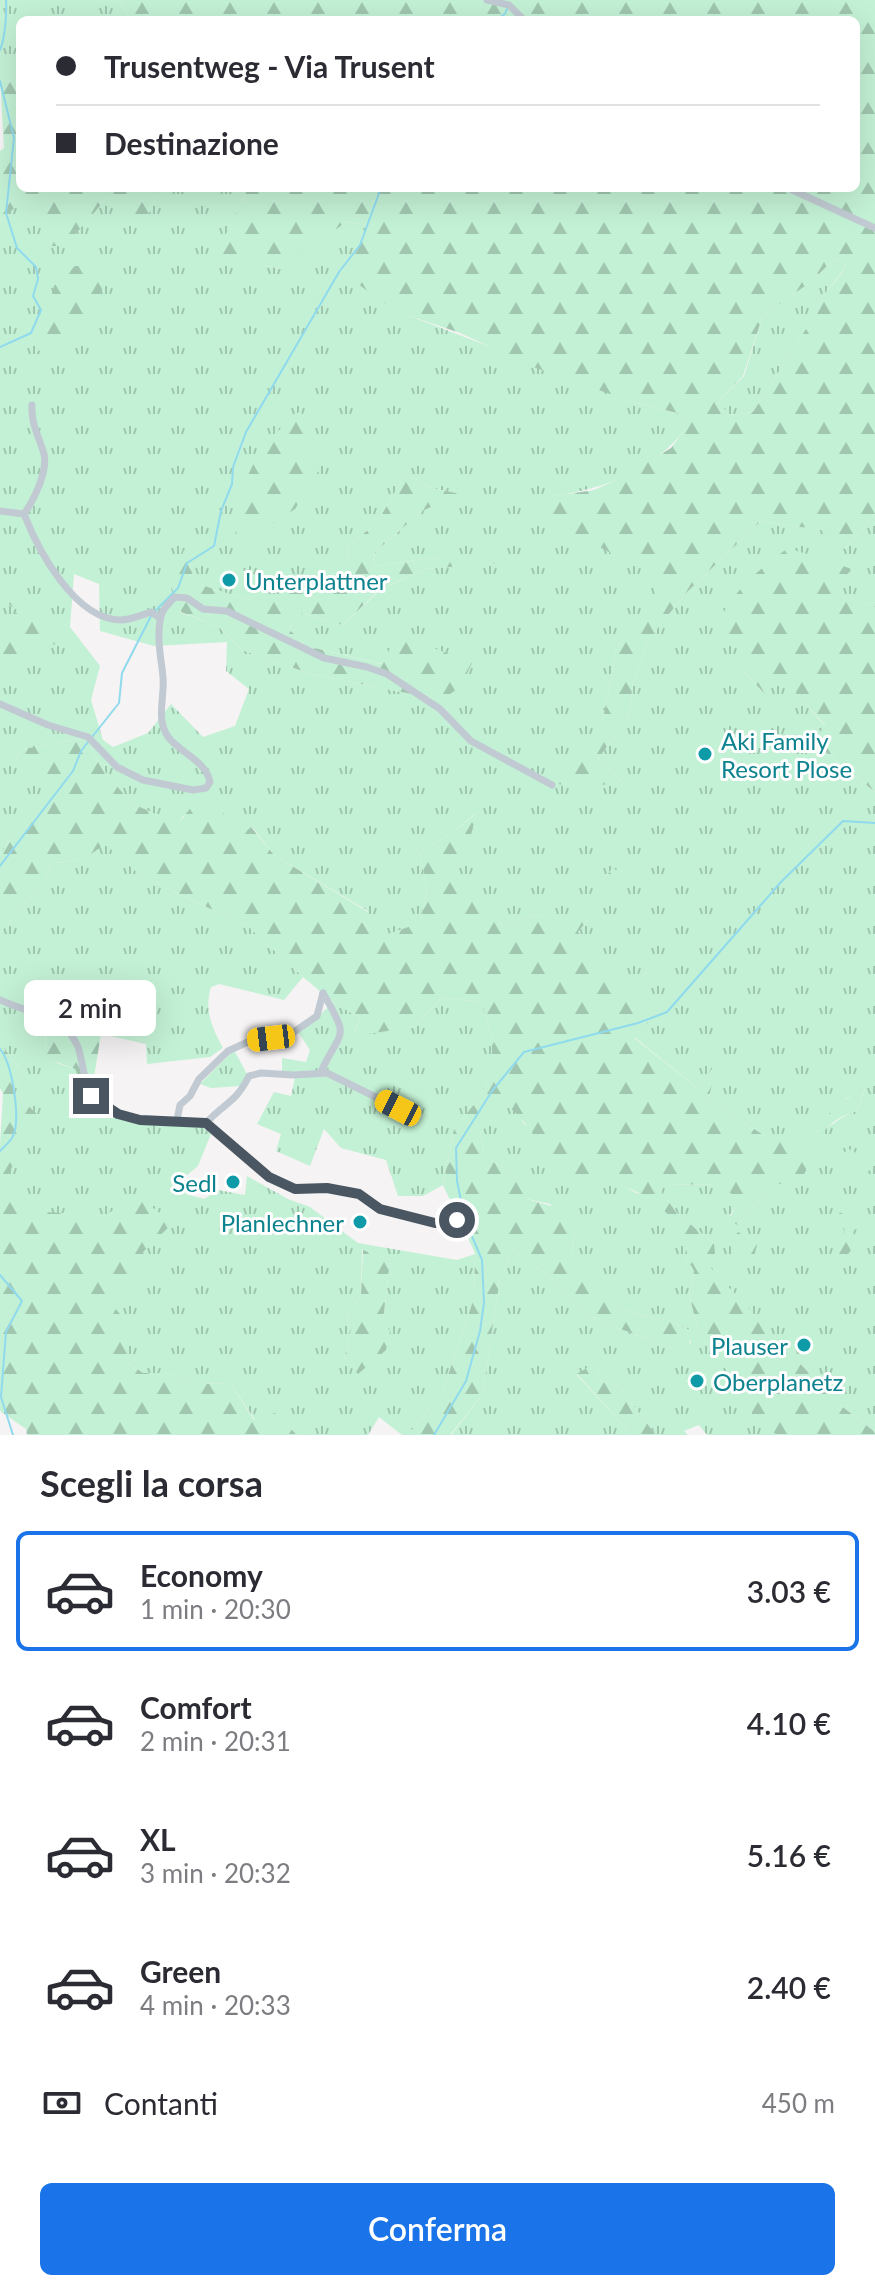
<!DOCTYPE html>
<html lang="it">
<meta charset="utf-8">
<style>
:root{--surface:#fff;--page:#f2f2f3;--text:#2b2b33;--muted:#7c7c81;--line:#e1e1e2;--accent:#1a73e8}
body{margin:0;font-family:Lato,sans-serif;background:var(--page);color:var(--text);height:100vh;display:flex;flex-direction:column;font-size:30px;white-space:nowrap}
*{box-sizing:border-box;margin:0}
p{font-size:26px;color:var(--muted)}
.icon{flex:none;width:44px;height:44px;fill:none;stroke:currentColor;stroke-width:2;stroke-linecap:round;stroke-linejoin:round}
.map{position:relative;height:1435px;overflow:hidden}
.panel{display:flex;flex-direction:column;background:var(--surface);flex:1}
.panel>*{flex:none}
.top-card{position:absolute;left:16px;top:16px;width:844px;height:176px;border-radius:12px;box-shadow:0 8px 32px #0002;display:grid;align-content:center;height:176px;padding:0 40px;background:var(--surface)}
.end{position:absolute;width:36px;height:36px;margin:-18px;border:10px solid #4a5661;background:#fff;box-shadow:0 0 0 4px #fff}
.from{border-radius:50%}
.bubble{position:absolute;height:56px;border-radius:12px;background:var(--surface);box-shadow:0 8px 32px #0002;font-size:26px;font-weight:600;line-height:56px;text-align:center}
.car{position:absolute;width:24px;height:48px;margin:-24px -12px;border-radius:10px;box-shadow:0 0 6px 2px #0007;background:linear-gradient(#f5c518 24%,#345 0 40%,#f5c518 0 76%,#345 0 86%,#f5c518 0)}
.top-card b{display:flex;align-items:center;gap:28px;height:76px;font-size:30px}
.top-card b+b{border-top:2px solid var(--line)}
.top-card i{width:20px;height:20px;background:var(--text)}
ul{padding:0;list-style:none}
li{display:flex;align-items:center;gap:24px;height:120px;margin:0 16px 12px;padding:0 24px;border:4px solid transparent;border-radius:12px}
li div{flex:1}
li b{display:block;font-size:30px}
li em{font-style:normal;font-weight:600}
li.current{border-color:var(--accent)}
li>.icon{width:72px;height:72px;stroke-width:1.5}
h2{padding:0 40px;font-size:36px;line-height:96px}
.pay{display:flex;align-items:center;gap:20px;height:88px;padding:0 40px;font-size:30px}
.pay p{margin-inline-start:auto}
.primary-button{display:flex;gap:16px;margin-top:auto;padding:16px 40px}
.primary-button a{flex:1;height:92px;border-radius:12px;background:var(--accent);color:#fff;font-size:32px;font-weight:600;line-height:92px;text-align:center}
.map>svg:first-child{display:block}
</style>
<div class="map">
<svg width="875" height="1435" viewBox="0 0 875 1435">
<defs>
<pattern id="grass-tufts" width="24" height="20" patternUnits="userSpaceOnUse" patternTransform="scale(2)"><rect width="24" height="20" fill="#c3f1d5"/><path d="M3 7l-1-3M5 7V3M7 7l1-3M15 17l-1-3M17 17v-4M19 17l1-3" fill="none" stroke="#a0c6b0"/></pattern>
<pattern id="forest-firs" width="22" height="20" patternUnits="userSpaceOnUse" patternTransform="scale(2)"><rect width="22" height="20" fill="#c3f1d5"/><path d="M5 1l3.5 6h-7zM16 11l3.5 6h-7z" fill="#a0c6b0"/></pattern>
</defs>
<rect width="100%" height="100%" fill="#f5f3f3"/>
<g fill="url(#grass-tufts)" fill-rule="evenodd">
<path d="M0,0h119l12,20h-111v55l-13,7 -7,-3z"/>
<path d="M160,188h88l-31,66 64,15 65,-47 23,3 -19,32 60,59 223,86 48,12 4,15c-31,42 -80,59 -130,67l-9,24 117,59 -47,73 -13,67 -44,65 63,-2 -24,-23 27,-37 5,-13 3,-27 15,-42 38,-47 75,-72 61,9 23,19 30,-35v93l-44,-15 20,-22 -109,79v21l22,23 15,-19 46,52 -11,17 61,49v640l-40,-31 -128,-136 7,-21 -37,-31 -16,-21 2,-8 59,1 18,16 -10,14 8,10 35,-41h16l25,-39 -49,-9 -57,-36 9,-38 -18,27 -65,-52 1,-46 13,-20 -21,20 -49,-59 48,-59 -15,-3 -41,51 -35,-6 -31,12 -52,-57 23,-56 -24,20 -31,18 7,40 -7,31 -38,14 -20,-15 6,-11 -94,-56 -22,-28 -10,9 -28,-35 -31,15 -5,9 -47,-22 -29,-35 -16,-30 -63,11 -7,10 44,23 -42,45 -18,28v-633l29,-29 23,53 13,-1 41,-46 37,26zM406,473l22,14 30,7 -36,17 -47,41 -3,15 57,-9 63,5 -67,6 -45,21 -37,35 -42,-12 -12,16 17,17 77,18 16,-29 43,65 -131,-26 -69,-24 -23,-23 -39,-15 4,-61 14,8 -10,22 57,18 27,4 77,-46 -1,-10 30,-26zM74,574l25,10 1,47 54,15 73,-4 -1,29 23,18 -14,37 -32,11 -32,-33 -23,29 -35,14 -10,-7 -12,-40 9,-34 -30,-39zM865,1089l-8,22c-18,5 -27,18 -42,22l32,-35z"/>
<path d="M834,259l11,6c-7,18 -22,23 -27,45l-65,102 -24,3 -11,-14 26,-25 19,-61 48,-33z"/>
<path d="M105,843l36,33 108,51 54,50 -19,23 -65,-16 -8,3c-7,24 1,40 12,61l-13,9 -63,7 -1,-20 -30,-20 -3,-31 -41,-2 -32,33 6,7 -1,17 12,15 18,6 21,32 44,19 59,4 12,10 -13,32 -12,10v18l18,5 14,-9 27,5 2,-19 41,23 22,8 48,36 99,17 18,-6 -1,44 -32,95 -34,42h-6l-23,-18 -11,18h-71l-22,-21 -20,6 -25,-37 -34,1 -31,-11h-22l-17,-12 -17,-60 40,-31 -44,-54 -74,-4 -27,-31 34,-66 -25,-24 10,-18 -23,-30v-110l46,-54 5,-16c22,0 37,-5 54,-20zM362,1250l28,10 -7,61 -39,39 7,-30 -5,-12 15,-23z"/>
<path d="M441,998l41,4 10,37v35l-16,28 -22,27 -11,56 -20,11h-25l-12,-36 -45,-12 -17,-19 -14,37 -34,-15 5,-17 -24,-10 17,-32 17,4 5,-23 -14,-1v-14l24,4 4,-12 -12,-18 16,-11 19,-19 27,16 -6,17 60,-8z"/>
<path d="M234,1050l13,24 -6,12 -30,2 -11,-4z"/>
<path d="M506,1104l12,8 6,12 112,69 9,1 39,33 4,33 -23,16 26,-12 3,7 -5,23 10,40 26,26 3,9 49,66h-70l-8,-10 -15,6 4,4h-32l-38,-49 -17,-5 -6,-18 -18,12 55,60h-181l31,-40 18,-116 13,-30 36,27 37,37 11,7 76,29 18,-6 -2,-13 -21,-10 -26,-4 -19,-7 -52,-54 4,-21 -25,-30 -23,-5 -4,-5 -5,-16 -34,-23 -4,-22z"/>
</g>
<g fill="url(#forest-firs)" fill-rule="evenodd">
<path d="M119,0h756v514l-30,35 -24,-19 -60,-9 -75,72 -38,47 -15,42 -3,27 -5,13 -27,37 25,24 -48,4 -17,-3 45,-65 13,-67 46,-73 -116,-59 -4,-17 13,-7 39,-6 35,-16 42,-26 14,-19 -4,-15 -48,-12 -97,-34 -76,-35 -50,-17 -26,-13 -37,-27 3,-19 19,-32 -23,-3 -64,47 -66,-14 32,-67h608v-168h-725zM834,259l11,6c-6,19 -22,22 -27,45l-65,102 -24,3 -11,-14 25,-25 20,-61 48,-33z"/>
<path d="M20,75v113h140l-17,38 -37,-27 -41,47h-13l-23,-52 -29,28v-71l4,-3 -4,-69 7,3z"/>
<path d="M75,266h24l5,15 -11,40 -26,23 -29,7 16,-65z"/>
<path d="M301,410l7,52 12,6 -25,41 -62,41 9,-63 21,-42z"/>
<path d="M406,473l22,14 32,7 -38,17 -47,41 -3,15 57,-9 70,5 -74,6 -46,21 -36,35 -42,-12 -12,16 17,17 76,18 16,-30 74,29 -11,23 -19,14 -131,-26 -69,-24 -23,-23 -38,-15 -10,-26 13,-36 15,9 -10,22 56,18 27,3 77,-45 -1,-10 30,-26z"/>
<path d="M788,548l64,21 -20,23 43,15v185l-62,-50 12,-17 -46,-50 -14,19 -23,-24v-21l-25,-24c16,-34 41,-55 71,-77z"/>
<path d="M0,562l1,22 9,2 14,14 19,-8 -4,22 27,30 -38,1 -23,19v12l-5,1v-35l17,-32 -17,-12z"/>
<path d="M86,738l16,30 29,35 47,21 18,-23 5,-3 13,3 28,34 9,-8 23,28 94,57 -6,10 20,14 38,-13 7,-31 -7,-40 31,-18 26,-21 -14,48 -10,9 51,57 31,-12 34,5 43,-51 15,3 -49,60 49,58 26,-23 -17,24 24,19 -26,28 65,51 20,-31 -11,42 57,36 49,8c1,-24 31,-46 51,-56l-8,23c-43,13 -38,36 -56,70l-12,3h-16l-35,41 -10,-4 11,-20 -17,-16 -58,-1 -3,8 16,21 37,31 1,9 -7,12 127,136 40,31v3h-98l-21,-15 -24,-37 -7,-23 -26,-26 -10,-40 5,-23 -3,-6 -27,12 1,-3 23,-14 -5,-33c-19,-16 -36,-33 -60,-41 -15,-5 -49,-7 -60,-16 -23,-18 -33,-49 -57,-65l-26,28 4,22 34,23 9,21 28,8 20,27 -4,21 52,54 19,7 26,4 21,10 2,8 -4,11h-14l-76,-29 -11,-7 -37,-37 -36,-27 -13,30 -18,116 -32,40h-42l34,-42 32,-95 1,-45 -32,-68 11,-56 22,-27 16,-28v-35l-10,-37 -41,-4 -27,29 -60,9 6,-18 -27,-16 -30,-25 -54,-50 -108,-51 -36,-32c-17,14 -32,19 -54,19l-5,16 -46,54v-78l18,-28 41,-45 -43,-23 7,-10z"/>
<path d="M71,991l42,2 3,31 30,20 -45,-10 -10,62 -16,-27 -26,-10 -4,-11 1,-17 -6,-7 3,-12z"/>
<path d="M0,1043l23,30 -10,18 25,24 -33,66 26,30 74,5 30,-22 38,29 -30,29 7,18 -41,31 22,26 -5,34 17,12h22l31,11 34,-1 24,37 21,-7 22,22h-270l-1,-6 -26,-18v-265l3,-52 -3,-6z"/>
<path d="M849,1149l23,13 1,7 -13,5 -21,-18z"/>
<path d="M836,1210l19,11 5,6 -8,4 -1,19 -13,18 -7,1 -5,-3 8,-11v-5l12,-8 -2,-14z"/>
<path d="M738,1232l19,13 -4,15 -9,5 -9,-7 -6,-15z"/>
<path d="M363,1250l27,10 -7,61 7,10 -4,19 -28,24 -14,-14 7,-30 -5,-12 15,-23z"/>
<path d="M595,1363l6,18 17,5 38,49h-24l-55,-61z"/>
</g>
<g fill="none" stroke-linecap="round" stroke-linejoin="round">
<g stroke="#90daee" stroke-width="2">
<path d="M495,20l10,-6 2,-5"/>
<path d="M0,50c5,-12 7,-37 6,-50"/>
<path d="M0,81l14,57 -8,75 11,35 19,19 2,12 -5,17 8,14 -10,23 -31,14"/>
<path d="M155,611l23,-23 9,-25 27,-17 7,-35 11,-27 1,-17 13,-35 93,-160 21,-27 21,-57"/>
<path d="M92,737l27,-34 3,-30 29,-57"/>
<path d="M0,866l73,-95 8,-20 7,-9"/>
<path d="M0,1049c12,14 21,69 13,87 -2,5 -9,11 -13,15"/>
<path d="M0,1275l22,26 -16,31 -5,65 12,38"/>
<path d="M434,1435l32,-54 14,-50 4,-28 -2,-43 -17,-40 -8,-39 -1,-33 36,-57 32,-39 114,-29 29,-11 114,-130 62,-61 32,2"/>
</g>
<g stroke="#c1cad2" stroke-width="7">
<path d="M487,0l22,5 15,15"/>
<path d="M788,188l87,40"/>
<path d="M0,511l24,3c14,36 51,106 97,106 10,0 20,-5 30,-8l9,6"/>
<path d="M24,514c10,-14 24,-43 20,-60 -5,-18 -13,-29 -12,-49"/>
<path d="M0,704l48,21 40,12 29,30 26,13 50,10 13,-2 4,-6c-4,-21 -29,-29 -41,-44 -14,-18 -4,-41 -6,-61 -2,-20 -7,-41 -2,-61 2,-8 8,-13 14,-19l12,1 16,11 24,2 97,47 43,9 20,7 53,35 31,32 81,44"/>
<path d="M0,1000c27,13 65,15 78,47 5,16 6,33 13,49l27,18 22,6 66,3 63,54 26,12 32,-1 32,6 21,15 55,14 22,-3"/>
<path d="M321,1072c20,-44 30,-31 2,-79"/>
<path d="M177,1120l3,-15 10,-9 9,-17 29,-28 24,-11 36,-4 29,-20 6,-23"/>
<path d="M206,1123c19,-21 29,-19 43,-47l12,-3 33,2 33,-2 71,35 14,1"/>
</g>
</g>
<g fill="none" stroke-linecap="round" stroke-linejoin="round">
<path stroke="#4a5661" stroke-width="10" d="M91,1096l27,18 22,6 66,3 63,54 26,12 32,-1 32,6 21,15 55,14 22,-3"/>
</g>
<g fill="#0f9aa8" stroke="#fff" stroke-width="3">
<circle cx="229" cy="580" r="8"/>
<circle cx="705" cy="754" r="8"/>
<circle cx="233" cy="1182" r="8"/>
<circle cx="360" cy="1222" r="8"/>
<circle cx="804" cy="1345" r="8"/>
<circle cx="697" cy="1381" r="8"/>
</g>
<g text-anchor="middle" dominant-baseline="central" stroke-width="6" stroke-linejoin="round" paint-order="stroke">
<g font-size="24" fill="#0d838f" stroke="#fff" text-anchor="start">
<text x="245" y="580">Unterplattner</text>
<text x="721" y="740">Aki Family<tspan x="721" dy="28">Resort Plose</tspan></text>
<text x="217" y="1182" text-anchor="end">Sedl</text>
<text x="344" y="1222" text-anchor="end">Planlechner</text>
<text x="788" y="1345" text-anchor="end">Plauser</text>
<text x="713" y="1381">Oberplanetz</text>
</g>
</g>
</svg>
<i class="end from" style="left:457px;top:1220px"></i>
<i class="end" style="left:91px;top:1096px"></i>
<div class="bubble" style="left:24px;top:980px;width:132px">2 min</div>
<i class="car" style="left:271px;top:1038px;rotate:263deg"></i>
<i class="car" style="left:398px;top:1108px;rotate:297deg"></i>
<div class="top-card">
<b><i class="from"></i>Trusentweg - Via Trusent</b>
<b><i></i>Destinazione</b>
</div>
</div>
<section class="panel">
<h2>Scegli la corsa</h2>
<ul>
<li class="current"><svg class="icon" aria-label="car" viewBox="0 0 24 24"><path d="M5 17H2v-5l4-1 3-4h7l3 4 3 1v5h-3M9 17h6M6 11h13"/><circle cx="7" cy="17" r="2"/><circle cx="17" cy="17" r="2"/></svg><div><b>Economy</b><p>1 min · 20:30</p></div><em>3.03 €</em></li>
<li><svg class="icon" aria-label="car" viewBox="0 0 24 24"><path d="M5 17H2v-5l4-1 3-4h7l3 4 3 1v5h-3M9 17h6M6 11h13"/><circle cx="7" cy="17" r="2"/><circle cx="17" cy="17" r="2"/></svg><div><b>Comfort</b><p>2 min · 20:31</p></div><em>4.10 €</em></li>
<li><svg class="icon" aria-label="car" viewBox="0 0 24 24"><path d="M5 17H2v-5l4-1 3-4h7l3 4 3 1v5h-3M9 17h6M6 11h13"/><circle cx="7" cy="17" r="2"/><circle cx="17" cy="17" r="2"/></svg><div><b>XL</b><p>3 min · 20:32</p></div><em>5.16 €</em></li>
<li><svg class="icon" aria-label="car" viewBox="0 0 24 24"><path d="M5 17H2v-5l4-1 3-4h7l3 4 3 1v5h-3M9 17h6M6 11h13"/><circle cx="7" cy="17" r="2"/><circle cx="17" cy="17" r="2"/></svg><div><b>Green</b><p>4 min · 20:33</p></div><em>2.40 €</em></li>
</ul>
<div class="pay"><svg class="icon" aria-label="cash" viewBox="0 0 24 24"><path d="M3 7h18v10H3z"/><circle cx="12" cy="12" r="2"/></svg>Contanti<p>450 m</p></div>
<div class="primary-button"><a>Conferma</a></div>
</section>
